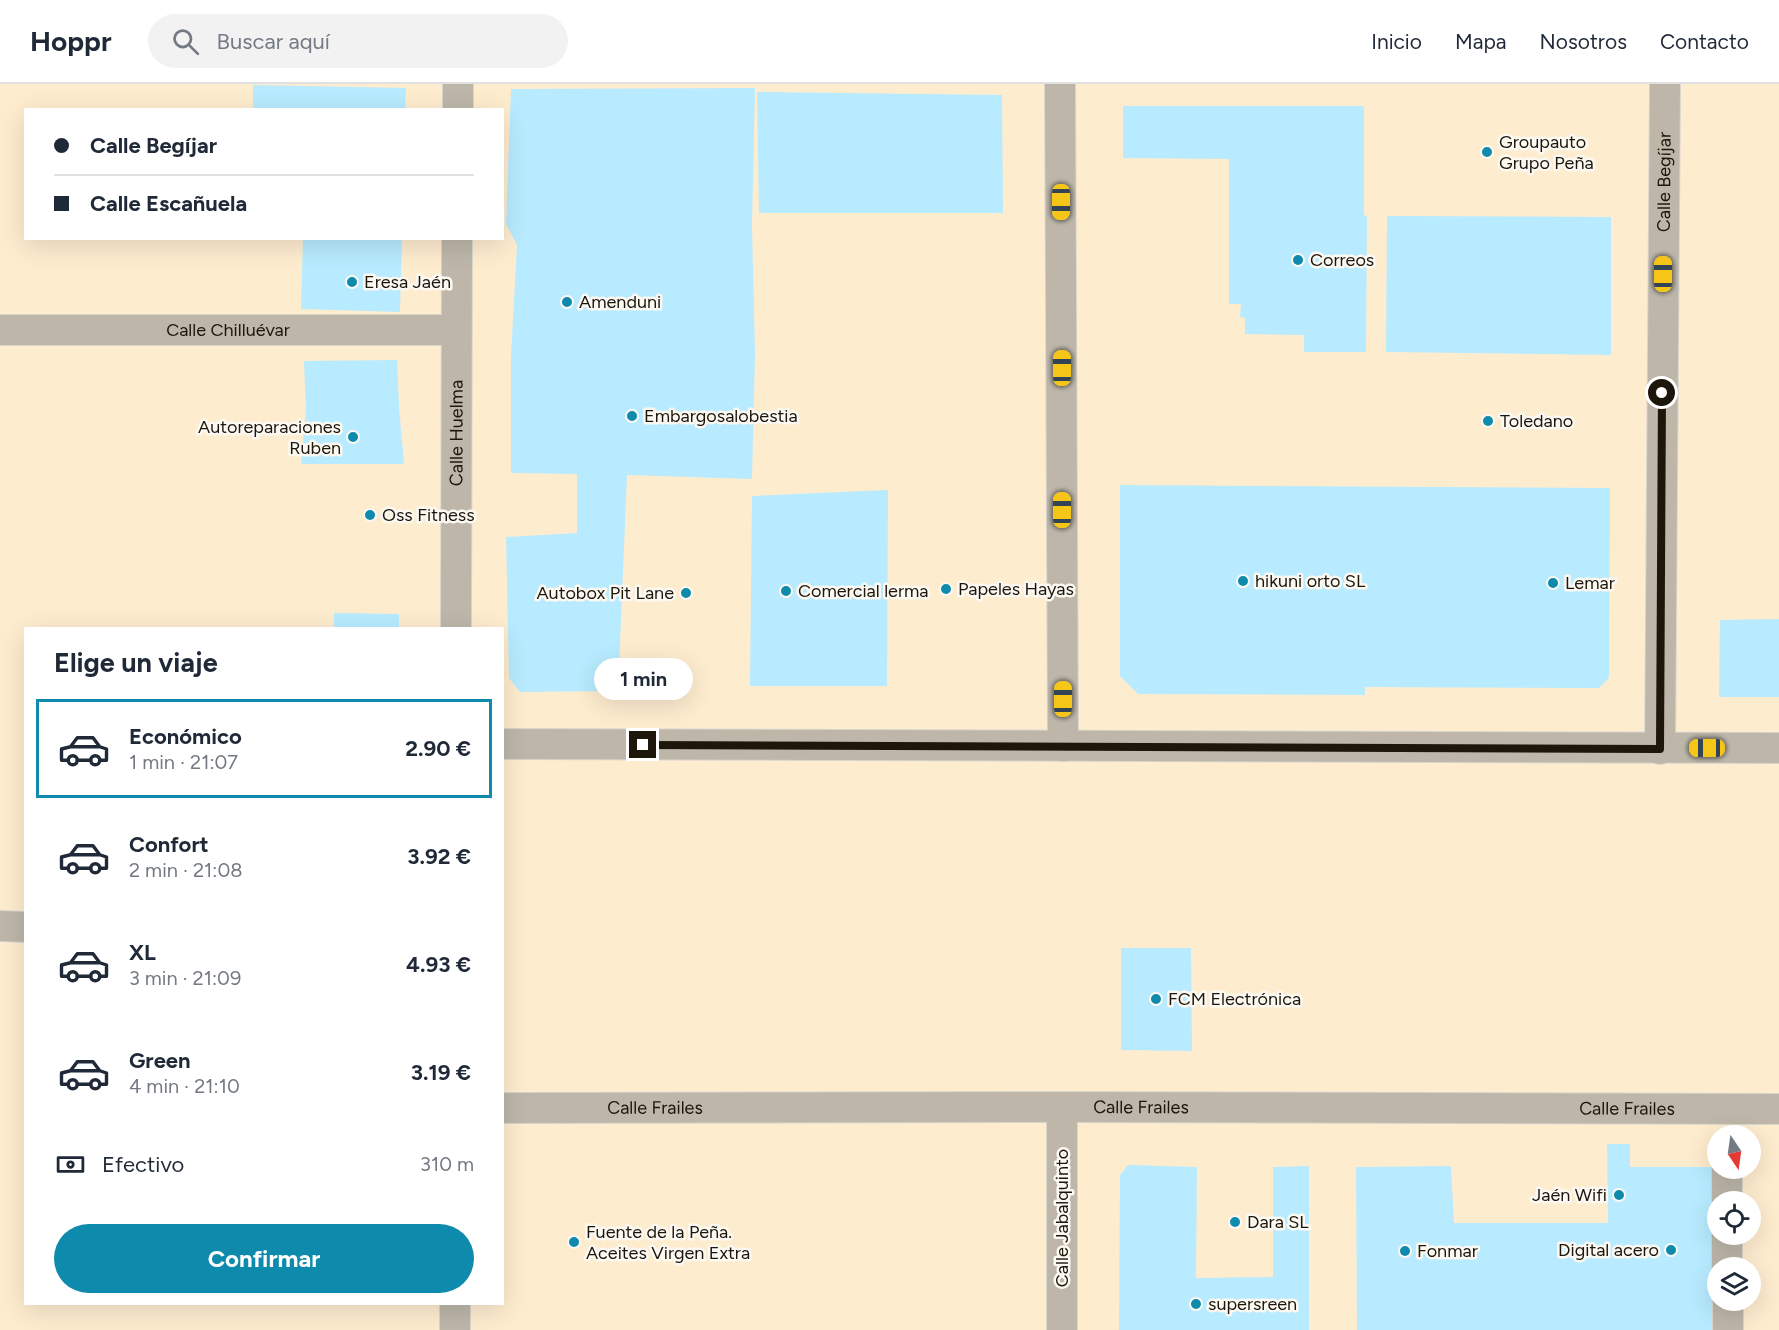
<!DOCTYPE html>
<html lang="es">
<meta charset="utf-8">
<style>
:root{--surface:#fff;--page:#f2f2f3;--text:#1f2937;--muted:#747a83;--line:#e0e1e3;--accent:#0e8aac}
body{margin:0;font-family:Figtree,sans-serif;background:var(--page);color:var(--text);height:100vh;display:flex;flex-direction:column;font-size:22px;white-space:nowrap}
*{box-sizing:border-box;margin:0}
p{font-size:20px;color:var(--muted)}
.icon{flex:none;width:33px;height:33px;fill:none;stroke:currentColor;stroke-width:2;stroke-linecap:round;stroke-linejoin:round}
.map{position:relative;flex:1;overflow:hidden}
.drawer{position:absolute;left:24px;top:543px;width:480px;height:678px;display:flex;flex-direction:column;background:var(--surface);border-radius:0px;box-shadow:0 6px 24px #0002}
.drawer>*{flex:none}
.top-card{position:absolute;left:24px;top:24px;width:480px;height:132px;border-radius:0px;box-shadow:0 6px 24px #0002;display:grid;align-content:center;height:132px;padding:0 30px;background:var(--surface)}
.needle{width:39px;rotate:167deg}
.tools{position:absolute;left:1707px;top:1041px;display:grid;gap:12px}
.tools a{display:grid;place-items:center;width:54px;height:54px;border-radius:50%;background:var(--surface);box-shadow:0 6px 24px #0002;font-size:30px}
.end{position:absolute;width:27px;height:27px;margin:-14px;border:8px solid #1c160b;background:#fff;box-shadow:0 0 0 3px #fff}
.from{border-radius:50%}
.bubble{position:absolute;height:42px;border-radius:21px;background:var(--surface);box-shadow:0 6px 24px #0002;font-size:20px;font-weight:700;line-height:42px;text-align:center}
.car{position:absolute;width:18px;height:36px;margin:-18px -9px;border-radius:8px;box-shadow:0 0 4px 2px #0007;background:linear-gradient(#f5c518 24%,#345 0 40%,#f5c518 0 76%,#345 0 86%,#f5c518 0)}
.top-card b{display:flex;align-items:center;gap:21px;height:57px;font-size:22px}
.top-card b+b{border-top:2px solid var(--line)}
.top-card i{width:15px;height:15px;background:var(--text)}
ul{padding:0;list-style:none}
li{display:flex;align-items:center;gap:18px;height:99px;margin:0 12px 9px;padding:0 18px;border:3px solid transparent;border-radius:0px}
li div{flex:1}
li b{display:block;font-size:22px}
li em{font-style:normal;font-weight:700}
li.active{border-color:var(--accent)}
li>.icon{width:54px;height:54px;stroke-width:1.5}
h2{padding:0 30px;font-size:27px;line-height:72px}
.pay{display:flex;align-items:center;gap:15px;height:66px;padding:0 30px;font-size:22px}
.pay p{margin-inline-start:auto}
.action{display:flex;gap:12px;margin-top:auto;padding:12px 30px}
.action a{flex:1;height:69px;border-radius:36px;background:var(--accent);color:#fff;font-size:24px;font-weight:700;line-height:69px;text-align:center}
header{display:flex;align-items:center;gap:36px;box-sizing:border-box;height:84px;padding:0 30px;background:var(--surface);border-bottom:2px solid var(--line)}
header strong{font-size:28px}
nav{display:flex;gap:33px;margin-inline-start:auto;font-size:21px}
.search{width:420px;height:54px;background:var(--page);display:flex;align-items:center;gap:15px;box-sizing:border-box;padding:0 21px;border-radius:33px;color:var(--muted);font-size:22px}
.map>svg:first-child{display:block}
</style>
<header>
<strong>Hoppr</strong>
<div class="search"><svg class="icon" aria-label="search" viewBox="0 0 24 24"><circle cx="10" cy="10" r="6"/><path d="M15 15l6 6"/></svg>Buscar aquí</div>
<nav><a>Inicio</a><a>Mapa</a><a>Nosotros</a><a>Contacto</a></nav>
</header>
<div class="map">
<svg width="1779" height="1246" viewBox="0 0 1779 1246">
<rect width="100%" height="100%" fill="#fcf9f3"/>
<path fill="#feeccf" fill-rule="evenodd" d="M0,0h1779v1246h-1779zM26,26h476v128h-476zM26,544h476v676h-476zM1718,1052h32v32h-32zM1718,1118h32v32h-32zM1718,1184h32v32h-32z"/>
<g fill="#b8ebff">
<path d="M253,1l153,3 -1,22h-152z"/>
<path d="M755,4l-3,138 3,127 -3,126 -125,-4 -9,216 -98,1 -11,-14 -3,-141 71,-4v-59l-66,-1v-117l6,-111 -11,-21 5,-135z"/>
<path d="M757,8l245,3 1,118h-244z"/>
<path d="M1123,22h241v109l3,1 -1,136h-62v-17l-59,-1v-16l-5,-1 1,-13h-12v-145l-106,-1z"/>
<path d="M1387,132l224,1v138l-225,-3z"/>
<path d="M303,154h99l-2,74 -99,-3z"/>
<path d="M397,276l2,47 5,57h-103l5,-55 -2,-48z"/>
<path d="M1120,401l490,3 -1,190 -10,10 -234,-1v8l-227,-1 -18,-18z"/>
<path d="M888,406l-1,196h-137l2,-190z"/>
<path d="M334,529l65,1v14h-65z"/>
<path d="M1779,535v78h-60l1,-77z"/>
<path d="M1121,864h70l1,103 -71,-1z"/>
<path d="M1607,1060h23v23h83v163h-356l-1,-163 95,-1 3,57h154z"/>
<path d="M1128,1081l69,2 -1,111 77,-1v-110l36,-1v164h-190l1,-155z"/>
</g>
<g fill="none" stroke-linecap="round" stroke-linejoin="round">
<g stroke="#d8d5ce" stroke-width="32">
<g id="minor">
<path d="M1060,0l3,662"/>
<path d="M458,26v-26"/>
<path id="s1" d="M0,246h456"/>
<path id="s2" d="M456,544l1,-390"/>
<path d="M502,660l1277,4"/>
<path id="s3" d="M1660,665l5,-665"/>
<path d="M0,842l26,1"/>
<path d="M1062,1023v223"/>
<path id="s4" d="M502,1024l560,-1 717,2"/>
<path d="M1727,1084v34"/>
<path d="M1727,1150v34"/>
<path d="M1728,1216v30"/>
<path d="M455,1246v-26"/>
</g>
</g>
<use href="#minor" stroke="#bdb6a9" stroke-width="30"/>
</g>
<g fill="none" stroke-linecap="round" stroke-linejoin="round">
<path stroke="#1c160b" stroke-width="8" d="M643,661l1017,4 2,-356"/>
</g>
<g fill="#0e8aac" stroke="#fcf9f3" stroke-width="2">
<circle cx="1487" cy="68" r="6"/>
<circle cx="1298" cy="176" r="6"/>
<circle cx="352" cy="198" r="6"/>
<circle cx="567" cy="218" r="6"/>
<circle cx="632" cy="332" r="6"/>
<circle cx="1488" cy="337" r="6"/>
<circle cx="353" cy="353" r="6"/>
<circle cx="370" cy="431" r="6"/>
<circle cx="1243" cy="497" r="6"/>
<circle cx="1553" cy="499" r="6"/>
<circle cx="946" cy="505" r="6"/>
<circle cx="786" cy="507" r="6"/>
<circle cx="686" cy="509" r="6"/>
<circle cx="1156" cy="915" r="6"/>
<circle cx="1619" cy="1111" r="6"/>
<circle cx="1235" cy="1138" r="6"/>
<circle cx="574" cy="1158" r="6"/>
<circle cx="1671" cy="1166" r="6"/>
<circle cx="1405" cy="1167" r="6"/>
<circle cx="1196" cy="1220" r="6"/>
</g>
<g text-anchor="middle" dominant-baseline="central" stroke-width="5" stroke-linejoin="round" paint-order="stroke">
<g font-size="18" fill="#1c160b" stroke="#fcf9f3" text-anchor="start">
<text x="1499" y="58">Groupauto<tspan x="1499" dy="21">Grupo Peña</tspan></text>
<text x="1310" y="176">Correos</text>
<text x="364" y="198">Eresa Jaén</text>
<text x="579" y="218">Amenduni</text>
<text x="644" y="332">Embargosalobestia</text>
<text x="1500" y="337">Toledano</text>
<text x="341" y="343" text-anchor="end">Autoreparaciones<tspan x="341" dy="21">Ruben</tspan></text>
<text x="382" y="431">Oss Fitness</text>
<text x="1255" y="497">hikuni orto SL</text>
<text x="1565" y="499">Lemar</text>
<text x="958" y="505">Papeles Hayas</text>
<text x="798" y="507">Comercial lerma</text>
<text x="674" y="509" text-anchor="end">Autobox Pit Lane</text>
<text x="1168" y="915">FCM Electrónica</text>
<text x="1607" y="1111" text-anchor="end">Jaén Wifi</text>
<text x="1247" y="1138">Dara SL</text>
<text x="586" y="1148">Fuente de la Peña.<tspan x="586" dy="21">Aceites Virgen Extra</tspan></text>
<text x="1659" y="1166" text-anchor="end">Digital acero</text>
<text x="1417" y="1167">Fonmar</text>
<text x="1208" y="1220">supersreen</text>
</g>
<g font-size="18" fill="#1c160b" stroke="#fcf9f3">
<text stroke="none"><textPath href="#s3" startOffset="567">Calle Begíjar</textPath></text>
<text stroke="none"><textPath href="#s1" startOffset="228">Calle Chilluévar</textPath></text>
<text stroke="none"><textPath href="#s2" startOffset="195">Calle Huelma</textPath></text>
<text stroke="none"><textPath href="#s4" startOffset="639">Calle Frailes</textPath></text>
<text stroke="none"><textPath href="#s4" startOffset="153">Calle Frailes</textPath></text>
<text stroke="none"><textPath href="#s4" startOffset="1125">Calle Frailes</textPath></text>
<text transform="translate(1062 1134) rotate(-90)">Calle Jabalquinto</text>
</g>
</g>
</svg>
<div class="tools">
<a><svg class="needle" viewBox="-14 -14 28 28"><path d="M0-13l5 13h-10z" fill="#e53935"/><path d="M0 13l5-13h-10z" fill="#747a83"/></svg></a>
<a><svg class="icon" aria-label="locate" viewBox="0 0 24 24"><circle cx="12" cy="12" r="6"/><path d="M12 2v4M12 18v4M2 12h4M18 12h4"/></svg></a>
<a><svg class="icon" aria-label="layers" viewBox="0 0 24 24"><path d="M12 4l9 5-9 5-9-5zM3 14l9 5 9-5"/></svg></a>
</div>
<i class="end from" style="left:1662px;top:309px"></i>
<i class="end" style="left:643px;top:661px"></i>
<div class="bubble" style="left:594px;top:574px;width:99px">1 min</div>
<i class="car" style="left:1061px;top:118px;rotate:180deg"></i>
<i class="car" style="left:1663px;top:190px;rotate:0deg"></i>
<i class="car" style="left:1062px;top:284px;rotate:0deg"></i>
<i class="car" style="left:1062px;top:426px;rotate:0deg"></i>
<i class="car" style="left:1063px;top:615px;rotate:0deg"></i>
<i class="car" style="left:1707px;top:664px;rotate:270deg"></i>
<div class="top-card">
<b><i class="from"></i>Calle Begíjar</b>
<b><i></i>Calle Escañuela</b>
</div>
<section class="drawer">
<h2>Elige un viaje</h2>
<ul>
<li class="active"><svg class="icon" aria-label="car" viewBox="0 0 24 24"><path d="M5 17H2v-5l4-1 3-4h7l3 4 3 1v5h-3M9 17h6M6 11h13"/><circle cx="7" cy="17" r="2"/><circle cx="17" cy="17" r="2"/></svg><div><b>Económico</b><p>1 min · 21:07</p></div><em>2.90 €</em></li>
<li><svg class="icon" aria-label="car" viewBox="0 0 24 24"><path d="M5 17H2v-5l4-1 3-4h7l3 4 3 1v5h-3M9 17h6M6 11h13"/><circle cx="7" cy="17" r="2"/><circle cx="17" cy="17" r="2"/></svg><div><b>Confort</b><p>2 min · 21:08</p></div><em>3.92 €</em></li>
<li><svg class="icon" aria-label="car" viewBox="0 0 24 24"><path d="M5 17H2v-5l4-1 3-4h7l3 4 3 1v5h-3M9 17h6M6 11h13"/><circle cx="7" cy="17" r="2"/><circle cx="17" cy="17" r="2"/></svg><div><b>XL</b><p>3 min · 21:09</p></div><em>4.93 €</em></li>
<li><svg class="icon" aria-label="car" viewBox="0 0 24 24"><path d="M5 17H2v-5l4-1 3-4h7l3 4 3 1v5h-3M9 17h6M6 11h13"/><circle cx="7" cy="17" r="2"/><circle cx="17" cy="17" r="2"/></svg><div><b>Green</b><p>4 min · 21:10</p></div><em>3.19 €</em></li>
</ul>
<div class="pay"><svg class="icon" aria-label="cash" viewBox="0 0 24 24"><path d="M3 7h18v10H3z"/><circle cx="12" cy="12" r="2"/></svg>Efectivo<p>310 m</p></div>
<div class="action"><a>Confirmar</a></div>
</section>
</div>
